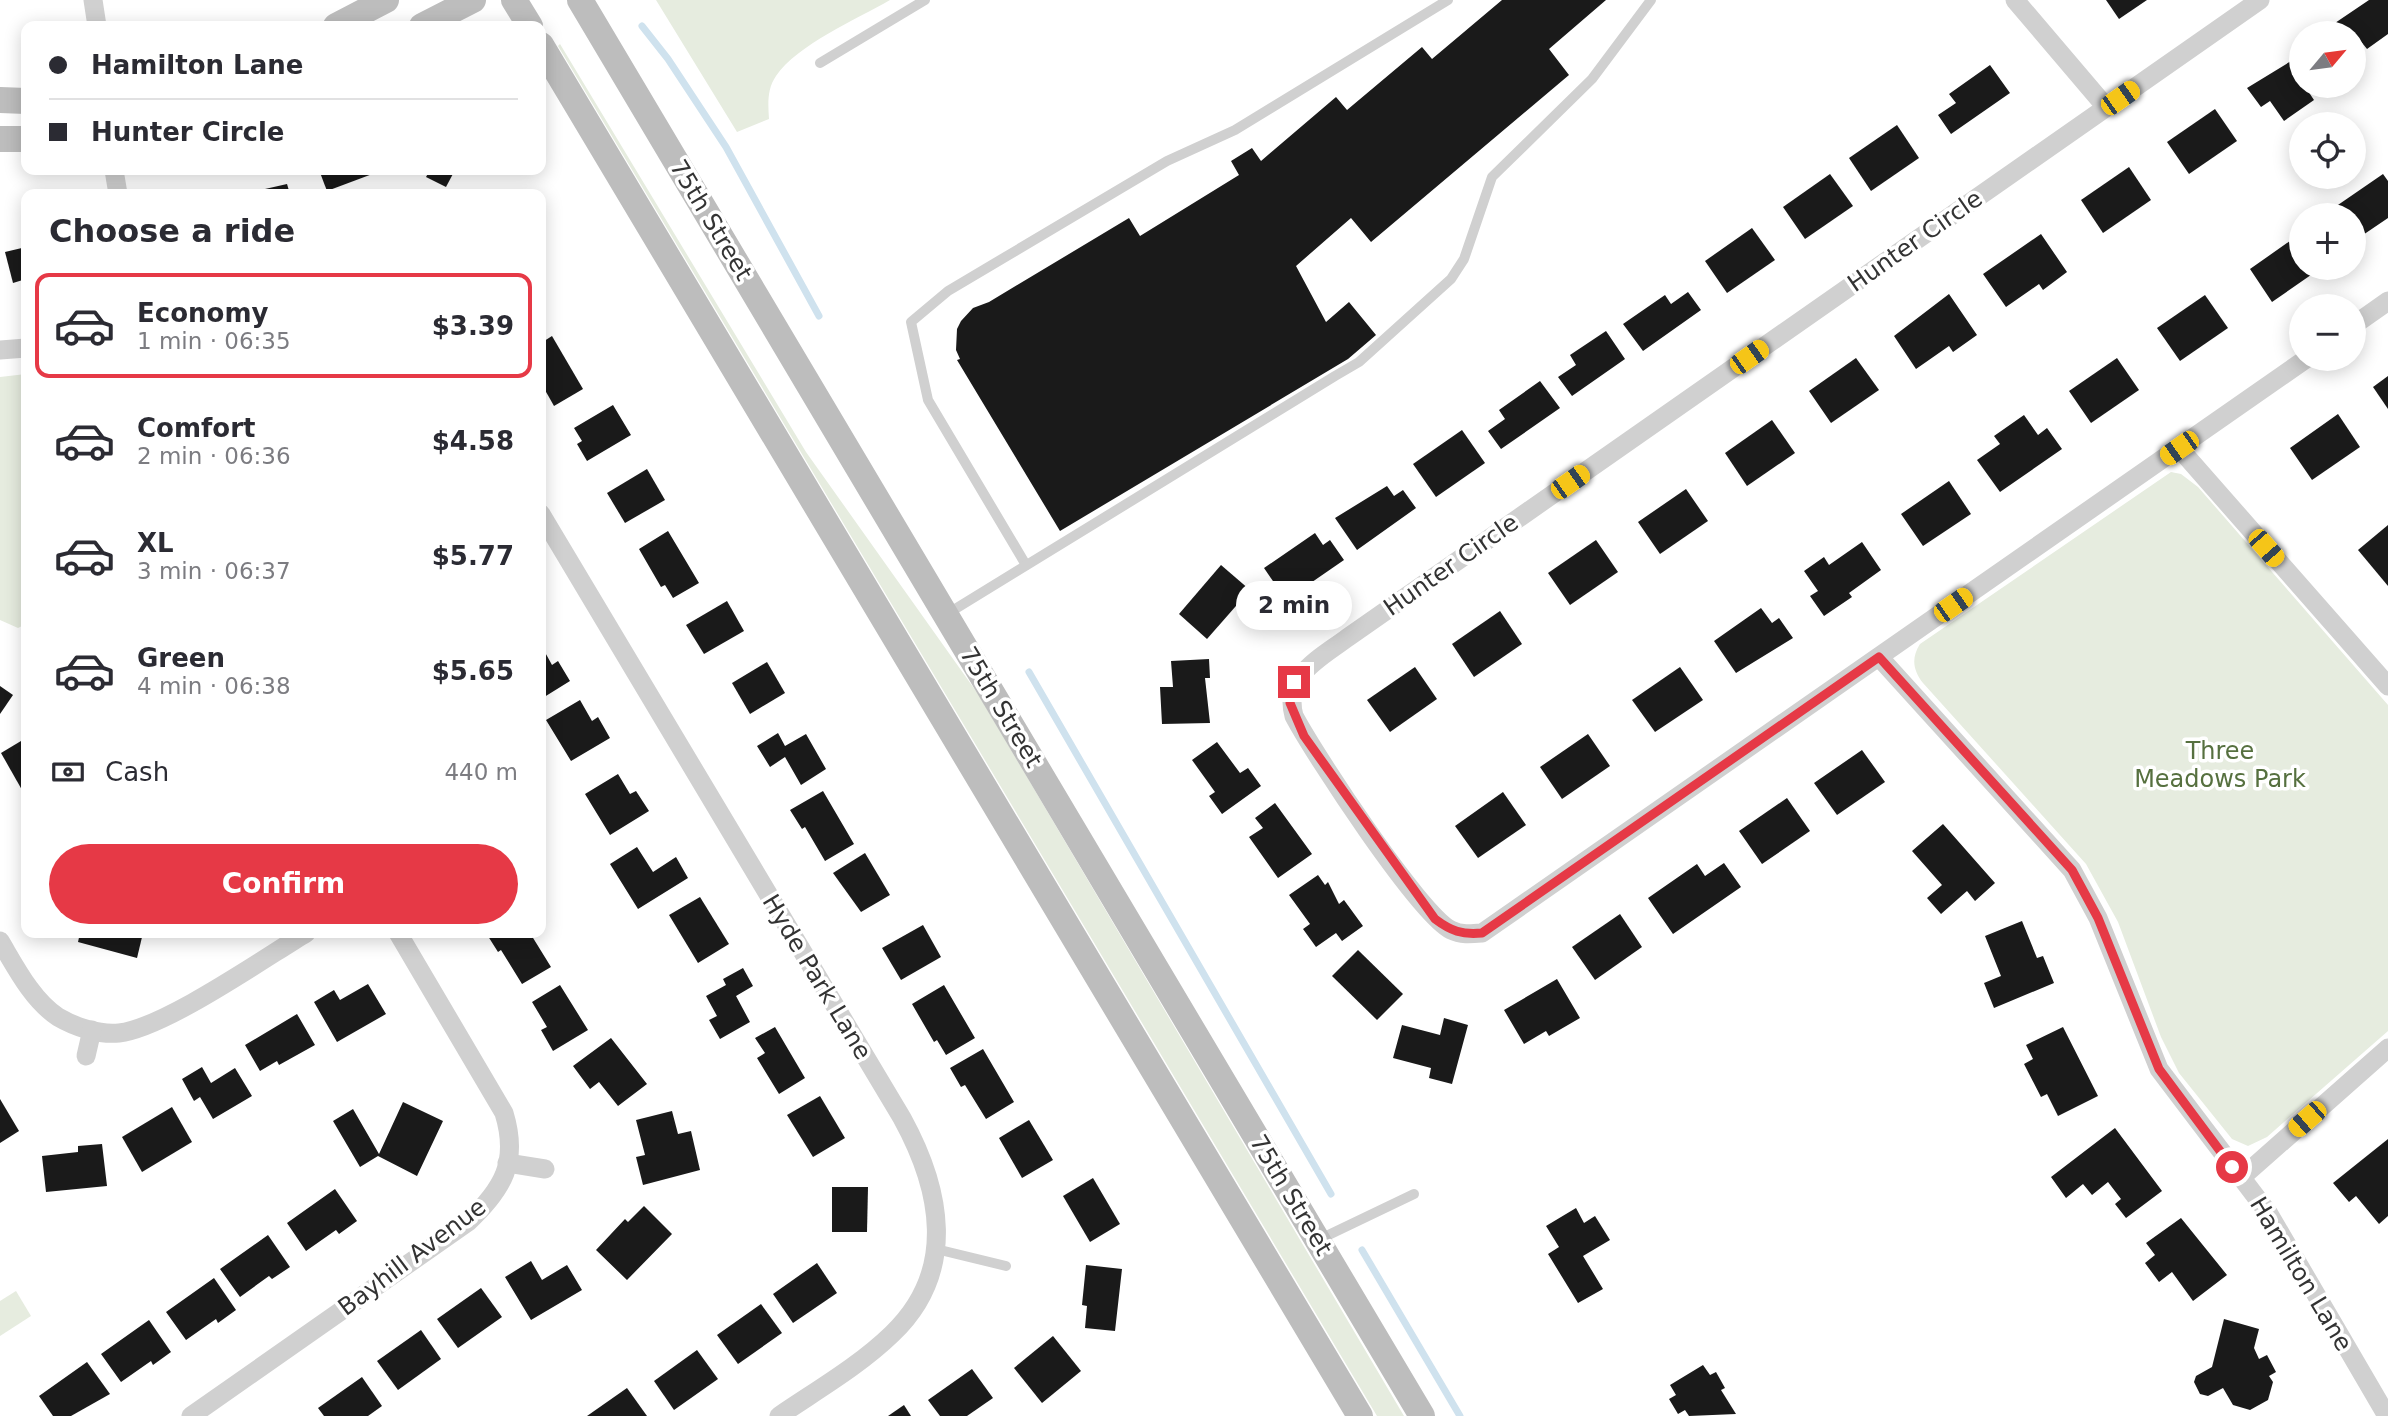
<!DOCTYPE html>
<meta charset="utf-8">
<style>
:root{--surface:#fff;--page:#f2f2f3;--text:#2b2b33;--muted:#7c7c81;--line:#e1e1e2;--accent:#e63946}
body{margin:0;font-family:"DejaVu Sans",sans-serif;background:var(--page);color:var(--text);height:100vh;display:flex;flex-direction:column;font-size:26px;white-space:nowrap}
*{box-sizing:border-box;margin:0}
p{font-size:23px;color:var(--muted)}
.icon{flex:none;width:38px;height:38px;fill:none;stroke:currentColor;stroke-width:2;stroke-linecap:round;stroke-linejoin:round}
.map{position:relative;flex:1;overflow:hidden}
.sheet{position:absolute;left:21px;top:189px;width:525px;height:749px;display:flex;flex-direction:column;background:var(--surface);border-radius:14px;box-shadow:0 4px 18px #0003}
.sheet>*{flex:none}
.guide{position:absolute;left:21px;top:21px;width:525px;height:154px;border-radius:14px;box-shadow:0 4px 18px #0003;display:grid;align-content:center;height:154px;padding:0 28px;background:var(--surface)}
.needle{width:46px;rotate:61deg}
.tools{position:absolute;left:2289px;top:21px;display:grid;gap:14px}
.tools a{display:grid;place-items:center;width:77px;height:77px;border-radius:50%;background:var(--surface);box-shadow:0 4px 18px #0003;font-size:35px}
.end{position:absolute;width:32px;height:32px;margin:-16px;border:9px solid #e63946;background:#fff;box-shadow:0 0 0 4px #fff}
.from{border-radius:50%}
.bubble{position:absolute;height:49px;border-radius:24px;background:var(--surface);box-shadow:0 4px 18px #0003;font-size:23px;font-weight:700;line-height:49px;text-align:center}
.car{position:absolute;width:21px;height:42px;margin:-21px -10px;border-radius:9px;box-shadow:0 0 5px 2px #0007;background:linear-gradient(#f5c518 24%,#345 0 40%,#f5c518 0 76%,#345 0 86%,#f5c518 0)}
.guide b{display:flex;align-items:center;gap:24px;height:66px;font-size:26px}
.guide b+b{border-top:2px solid var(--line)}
.guide i{width:18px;height:18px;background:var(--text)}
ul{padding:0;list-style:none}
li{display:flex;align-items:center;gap:21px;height:105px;margin:0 14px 10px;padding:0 14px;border:4px solid transparent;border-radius:14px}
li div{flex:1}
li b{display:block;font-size:26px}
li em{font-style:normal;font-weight:700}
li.selected{border-color:var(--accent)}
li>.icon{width:63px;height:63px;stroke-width:1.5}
h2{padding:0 28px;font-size:32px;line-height:84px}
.pay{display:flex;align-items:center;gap:18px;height:77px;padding:0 28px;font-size:26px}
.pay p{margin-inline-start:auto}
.primary-button{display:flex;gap:14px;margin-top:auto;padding:14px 28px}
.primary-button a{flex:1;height:80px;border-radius:42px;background:var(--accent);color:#fff;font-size:28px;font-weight:700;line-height:80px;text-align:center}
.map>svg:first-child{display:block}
</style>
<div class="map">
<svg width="2388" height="1416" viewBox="0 0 2388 1416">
<rect width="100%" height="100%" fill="#fff"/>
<g fill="#e6ecdf">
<path d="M656,0h234c-33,19 -93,45 -114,76 -9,13 -8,28 -7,43l-32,13z"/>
<path d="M560,44l246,408 172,242 426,722h-27l-819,-1370z"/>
<path d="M26,374v250l-8,4 -18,-8v-243z"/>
<path d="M2171,472l10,2 17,13 190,218v326l-121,106 -19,9 -16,-7 -53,-66 -18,-36 -43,-115 -32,-58 -163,-181c-10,-13 -12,-25 -3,-39z"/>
<path d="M16,1291l15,25 -31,20v-35z"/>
</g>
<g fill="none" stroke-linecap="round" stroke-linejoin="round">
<g stroke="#cfe2ee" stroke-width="7">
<path d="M642,26l26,33 58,88 93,169"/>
<path d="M1029,672l302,522"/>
<path d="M1362,1250l98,166"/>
</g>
</g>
<g fill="#1a1a1a">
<path d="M1502,0h104l-57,49 20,26 -198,167 -20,-24 -55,48 30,56 23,-20 27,33 -28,24 -288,172 -103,-171 3,-1 -4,-9 1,-21 4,-8 12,-13 16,-6 140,-84 11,18 99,-61 -8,-14 21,-13 9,13 75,-64 11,13 75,-63 10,12z"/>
<path d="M2106,0h41l-28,19z"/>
<path d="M2369,0h19v34l-21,15 -8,-10 -5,4v-10h-12l-7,-10z"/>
<path d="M2301,48v38h14l-7,5 6,9 -30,21 -14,-20 -9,6 -14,-19 49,-30 -3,-4z"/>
<path d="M1990,65l20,28 -59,41 -13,-19 18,-12 -7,-9z"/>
<path d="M2215,109l22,32 -48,33 -22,-32z"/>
<path d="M1897,125l22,33 -48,33 -22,-33z"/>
<path d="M2129,167l22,33 -48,33 -22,-33z"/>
<path d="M319,170h64l-56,21z"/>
<path d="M430,170h25l-9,17 -20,-10z"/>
<path d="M1830,174l23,32 -48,33 -22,-32z"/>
<path d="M2383,174l5,7v37l-31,21 -3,-5v-19h-13l-6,-8z"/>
<path d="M287,184l3,10h-43v-1z"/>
<path d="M1752,228l23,32 -48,33 -22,-32z"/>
<path d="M2041,234l26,38 -24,18 -4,-6 -33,23 -23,-33z"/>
<path d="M2297,236l4,6v26h20l-49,34 -22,-33z"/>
<path d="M26,247v32l-13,4 -8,-31z"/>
<path d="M1688,292l13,18 -58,41 -20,-27 42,-29 6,9z"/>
<path d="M1949,294l28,41 -24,17 -4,-6 -33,23 -22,-33z"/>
<path d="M2205,295l23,33 -48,33 -23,-33z"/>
<path d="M1606,331l19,28 -53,37 -14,-19 18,-12 -6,-10z"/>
<path d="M552,336l31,53 -29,17 -13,-23v-40z"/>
<path d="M1856,358l23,32 -48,33 -22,-32z"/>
<path d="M2117,358l22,32 -48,33 -22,-32z"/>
<path d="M2388,376v33l-15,-22z"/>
<path d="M1540,381l20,27 -59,41 -13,-18 17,-12 -6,-9z"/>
<path d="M613,405l18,30 -44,26 -10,-17 5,-3 -8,-13z"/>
<path d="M2338,414l22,33 -48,33 -22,-32z"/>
<path d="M2024,415l14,20 9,-7 15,21 -62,43 -23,-32 23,-16 -6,-8z"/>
<path d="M1772,420l23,33 -48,33 -22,-33z"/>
<path d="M1462,430l23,33 -49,34 -23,-33z"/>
<path d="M647,469l18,31 -40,23 -18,-30z"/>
<path d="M1949,481l22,33 -48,32 -22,-32z"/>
<path d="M1387,486l7,10 9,-6 13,18 -59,42 -22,-32z"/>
<path d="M1686,489l22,32 -48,33 -22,-32z"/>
<path d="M2388,525v61l-30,-36z"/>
<path d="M668,531l31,52 -26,15 -8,-13 -4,2 -22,-38z"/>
<path d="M1315,533l8,12 7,-5 14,20 -58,40 -22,-32z"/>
<path d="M1596,540l22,32 -48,33 -22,-32z"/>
<path d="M1862,542l19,28 -32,23 3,4 -28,19 -14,-20 8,-5 -14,-20 20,-14 5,8z"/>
<path d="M1221,565l29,25 -43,49 -28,-25z"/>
<path d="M727,601l17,30 -40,23 -18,-29z"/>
<path d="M1761,608l11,15 7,-5 14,20 -57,35 -22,-32z"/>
<path d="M1500,611l22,33 -48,33 -22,-33z"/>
<path d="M541,645l11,20 6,-4 12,20 -29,18z"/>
<path d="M1209,659l1,19h-5l5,45 -48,1 -2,-37h13l-2,-26z"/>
<path d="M767,662l18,31 -35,21 -18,-31z"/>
<path d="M1415,667l22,32 -47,33 -23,-32z"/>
<path d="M1680,667l23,33 -48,32 -23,-32z"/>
<path d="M0,686l13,9 -13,19z"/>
<path d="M580,700l12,21 6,-4 12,21 -39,23 -25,-41z"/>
<path d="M778,733l7,13 21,-12 20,35 -25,16 -16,-28 -15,10 -13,-21z"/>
<path d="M1588,734l22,32 -48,33 -22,-32z"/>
<path d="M26,738v59l-25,-44z"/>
<path d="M1217,742l23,31 8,-5 13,18 -39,28 -13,-18 6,-4 -23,-32z"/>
<path d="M1862,750l23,32 -48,33 -23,-32z"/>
<path d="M618,774l12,20 6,-3 13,20 -39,24 -25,-41z"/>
<path d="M823,791l31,53 -29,17 -20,-34 -3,2 -12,-19z"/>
<path d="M1503,792l23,33 -48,33 -23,-32z"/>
<path d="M1787,798l23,33 -48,33 -23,-33z"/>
<path d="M1275,803l37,51 -34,24 -29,-41 14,-9 -8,-10z"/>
<path d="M1943,824l52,59 -20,18 -8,-10 -26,23 -14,-16 15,-13 -30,-34z"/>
<path d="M637,847l16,25 23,-15 12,21 -50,31 -28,-45z"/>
<path d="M865,853l25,42 -29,17 -28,-39z"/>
<path d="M1724,863l17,24 -68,47 -25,-36 49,-34 8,12z"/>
<path d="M1318,875l7,10 3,-3 11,22 5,-4 19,26 -21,15 -6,-8 -20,14 -13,-18 7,-5 -21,-29z"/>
<path d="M700,897l29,47 -31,19 -29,-48z"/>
<path d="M1620,914l22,33 -47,33 -23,-33z"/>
<path d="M2022,921l15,37 6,-2 11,27 -60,25 -10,-25 17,-7 -16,-40z"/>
<path d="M923,925l18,32 -40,23 -19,-32z"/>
<path d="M80,933h63l-6,25 -59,-16z"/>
<path d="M486,933h44l21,34 -29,17 -21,-34 -3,2z"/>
<path d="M1358,950l45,44 -26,26 -45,-44z"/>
<path d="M743,968l10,18 -17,10 14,26 -30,17 -11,-19 8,-4 -11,-20 20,-11 -3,-6z"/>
<path d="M1557,979l23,39 -31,18 -3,-5 -22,13 -20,-34z"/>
<path d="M368,984l18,30 -49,28 -23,-40 20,-12 6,10z"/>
<path d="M560,985l28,45 -35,21 -12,-21 6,-3 -15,-25z"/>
<path d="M944,985l31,53 -29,17 -9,-15 -3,2 -22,-38z"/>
<path d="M297,1014l18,31 -36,20 -2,-4 -17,10 -15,-26z"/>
<path d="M1444,1018l24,7 -16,59 -23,-6 2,-10 -38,-10 9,-33 38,10z"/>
<path d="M775,1027l30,51 -26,16 -22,-36 8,-5 -10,-15z"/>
<path d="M2063,1027l35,69 -40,20 -11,-22 -6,3 -17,-33 9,-5 -7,-14z"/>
<path d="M611,1038l36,46 -29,22 -19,-24 -9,7 -17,-23z"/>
<path d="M983,1049l31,53 -28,17 -21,-34 -4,2 -11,-19z"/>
<path d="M202,1067l9,16 24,-15 17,28 -39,23 -13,-22 -6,4 -12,-22z"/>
<path d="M820,1096l25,42 -32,19 -26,-42z"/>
<path d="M0,1099l19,32 -19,12z"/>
<path d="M403,1102l40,19 -26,55 -39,-20 -18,11 -27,-46 20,-12 26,45z"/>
<path d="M172,1107l20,35 -50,30 -20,-35z"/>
<path d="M672,1111l6,23 13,-3 9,39 -57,15 -7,-28 9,-2 -9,-35z"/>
<path d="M1029,1120l24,40 -31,18 -23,-40z"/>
<path d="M2115,1128l47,63 -36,27 -11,-14 6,-5 -13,-17 -16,13 -9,-11 -17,14 -15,-21z"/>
<path d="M2388,1139v77l-9,8 -23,-28 -7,6 -16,-19z"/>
<path d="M102,1144l5,42 -61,6 -4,-36 36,-4v-6z"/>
<path d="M1093,1178l27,46 -30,18 -27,-46z"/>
<path d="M832,1187h36l-1,45h-35z"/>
<path d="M335,1189l22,32 -18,13 -3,-4 -30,21 -19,-28z"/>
<path d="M644,1206l28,28 -45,46 -31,-30 29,-31 3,3z"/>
<path d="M1576,1208l8,15 11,-7 15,24 -27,16 20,33 -25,14 -30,-49 11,-7 -13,-21z"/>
<path d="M2181,1218l46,57 -34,26 -21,-29 -13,10 -14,-19 10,-8 -9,-12z"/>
<path d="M268,1235l22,32 -18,12 -3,-3 -29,21 -20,-28z"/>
<path d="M531,1261l11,19 25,-15 15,25 -51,30 -26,-43z"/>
<path d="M817,1263l20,30 -44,30 -20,-29z"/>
<path d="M1086,1265l36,4 -7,62 -30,-3 2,-22 -5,-1z"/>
<path d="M214,1278l22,32 -18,13 -2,-4 -30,21 -20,-28z"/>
<path d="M481,1288l21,29 -44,31 -21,-29z"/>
<path d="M761,1304l21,29 -44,31 -21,-29z"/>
<path d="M2224,1319l35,10 -5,19 5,11 8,-4 9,17 -7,4 4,6 -5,18 -18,10 -17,-5 -10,-17 -15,8 -8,-2 -6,-12 2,-6 16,-9z"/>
<path d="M149,1320l22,32 -18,13 -2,-4 -30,21 -20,-28z"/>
<path d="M421,1330l20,29 -43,31 -21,-29z"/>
<path d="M1053,1336l28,35 -39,32 -28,-35z"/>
<path d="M697,1350l21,29 -44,31 -20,-29z"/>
<path d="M87,1362l23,32 -39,22h-18l-14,-20z"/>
<path d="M1703,1365l7,10 6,-3 9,16 -4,2 15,24 -47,2 -4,-6 -7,4 -9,-15 7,-4 -6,-10z"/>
<path d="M972,1369l21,29 -26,18h-27l-12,-16z"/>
<path d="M362,1377l20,29 -14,10h-44l-6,-8z"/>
<path d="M627,1388l20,28h-60z"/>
<path d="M904,1405l7,11h-23z"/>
</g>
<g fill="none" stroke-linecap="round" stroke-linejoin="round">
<g stroke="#d0d0d0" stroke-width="10">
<path d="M820,63l105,-63"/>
<path d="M1026,565l-98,-165 -17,-78 37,-31 219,-130 68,-31 213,-130"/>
<path d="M947,614l388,-238 24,-14 92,-83 13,-20 28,-82 100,-98 59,-79"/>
<path d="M1318,1240l96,-46"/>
<path d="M936,1249l70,17"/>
</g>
<g stroke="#d0d0d0" stroke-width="19">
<path d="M93,0l4,26"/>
<path d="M2015,0l91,107"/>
<path d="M2260,0l-913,638c-28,21 -64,38 -53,78 20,38 125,198 157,214 10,5 20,4 31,3l824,-574"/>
<path d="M114,170l4,24"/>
<path d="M2354,325l34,-24"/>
<path d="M0,350l26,-2"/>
<path d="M2179,448l209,238"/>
<path d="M541,514l361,604c39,71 56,153 -10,216 -33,32 -75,56 -113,82"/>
<path d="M1879,657l193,213 26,48 61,151 110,145 118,202"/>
<path d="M0,941c15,25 32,59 58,76 17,10 41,18 61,16 45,-5 144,-74 187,-100"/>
<path d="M86,1056l6,-26"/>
<path d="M507,1163l38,6"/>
<path d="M2241,1178l147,-130"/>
<path d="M191,1416l277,-194c35,-33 51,-60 36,-109l-106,-180"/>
</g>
<g stroke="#bdbdbd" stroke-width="26">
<path d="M514,0l16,26"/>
<path d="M580,0l842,1416"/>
<path d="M336,26l50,-26"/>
<path d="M422,26l51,-26"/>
<path d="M541,45l819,1371"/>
<path d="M0,100l26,1"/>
<path d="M0,139h26"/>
</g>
</g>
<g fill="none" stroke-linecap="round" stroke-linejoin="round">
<path stroke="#e63946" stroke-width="9" d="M1294,682l-4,21 14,33 131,183c16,12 27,16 47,14l397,-276 193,213 26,48 61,151 73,98"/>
</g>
<g text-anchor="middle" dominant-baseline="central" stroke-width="7" stroke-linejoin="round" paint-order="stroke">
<g font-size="24" fill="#333" stroke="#fff">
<text transform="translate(711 220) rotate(59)">75th Street</text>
<text transform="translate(1915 241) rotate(-35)">Hunter Circle</text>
<text transform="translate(1451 565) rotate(-35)">Hunter Circle</text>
<text transform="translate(1001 707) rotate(59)">75th Street</text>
<text transform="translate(817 977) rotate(59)">Hyde Park Lane</text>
<text transform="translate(1291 1195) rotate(59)">75th Street</text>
<text transform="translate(412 1257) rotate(-37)">Bayhill Avenue</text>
<text transform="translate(2301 1274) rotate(59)">Hamilton Lane</text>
</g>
<g font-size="24" fill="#56703f" stroke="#fff">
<text x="2220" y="751">Three<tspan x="2220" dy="28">Meadows Park</tspan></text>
</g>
</g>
</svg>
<div class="tools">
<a><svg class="needle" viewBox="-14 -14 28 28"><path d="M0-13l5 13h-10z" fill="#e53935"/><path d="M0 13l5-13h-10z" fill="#7c7c81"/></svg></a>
<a><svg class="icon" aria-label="locate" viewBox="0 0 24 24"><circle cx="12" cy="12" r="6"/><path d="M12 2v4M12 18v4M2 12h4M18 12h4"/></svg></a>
<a>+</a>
<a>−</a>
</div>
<i class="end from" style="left:2232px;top:1167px"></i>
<i class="end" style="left:1294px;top:682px"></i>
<div class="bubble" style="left:1236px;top:581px;width:116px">2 min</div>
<i class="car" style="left:2120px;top:98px;rotate:55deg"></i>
<i class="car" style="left:1749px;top:357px;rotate:55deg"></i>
<i class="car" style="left:2179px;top:448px;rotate:235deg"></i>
<i class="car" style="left:1570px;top:482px;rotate:55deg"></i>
<i class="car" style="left:2266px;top:548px;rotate:139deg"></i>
<i class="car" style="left:1953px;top:605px;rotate:55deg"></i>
<i class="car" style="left:2307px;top:1119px;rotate:229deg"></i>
<div class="guide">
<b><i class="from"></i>Hamilton Lane</b>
<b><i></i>Hunter Circle</b>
</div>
<section class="sheet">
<h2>Choose a ride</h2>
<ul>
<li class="selected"><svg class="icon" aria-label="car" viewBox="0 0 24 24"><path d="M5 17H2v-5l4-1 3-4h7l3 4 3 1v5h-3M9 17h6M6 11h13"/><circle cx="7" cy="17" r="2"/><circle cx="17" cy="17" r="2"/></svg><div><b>Economy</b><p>1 min · 06:35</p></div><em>$3.39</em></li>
<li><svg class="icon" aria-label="car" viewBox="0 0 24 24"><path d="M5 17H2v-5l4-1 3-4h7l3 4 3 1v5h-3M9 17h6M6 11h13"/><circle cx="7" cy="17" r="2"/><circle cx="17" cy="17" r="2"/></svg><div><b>Comfort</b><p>2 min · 06:36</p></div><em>$4.58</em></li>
<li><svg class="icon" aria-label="car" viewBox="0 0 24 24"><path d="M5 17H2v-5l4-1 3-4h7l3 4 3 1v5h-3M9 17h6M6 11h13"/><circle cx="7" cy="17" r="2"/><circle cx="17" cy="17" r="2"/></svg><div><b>XL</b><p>3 min · 06:37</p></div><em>$5.77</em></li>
<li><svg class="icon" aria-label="car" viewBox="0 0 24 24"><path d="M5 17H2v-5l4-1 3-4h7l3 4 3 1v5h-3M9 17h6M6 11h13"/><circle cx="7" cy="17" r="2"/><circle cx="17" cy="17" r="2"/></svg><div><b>Green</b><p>4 min · 06:38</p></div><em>$5.65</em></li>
</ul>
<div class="pay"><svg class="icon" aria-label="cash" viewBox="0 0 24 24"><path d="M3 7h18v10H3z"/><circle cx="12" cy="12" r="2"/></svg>Cash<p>440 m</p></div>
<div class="primary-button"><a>Confirm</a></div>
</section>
</div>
